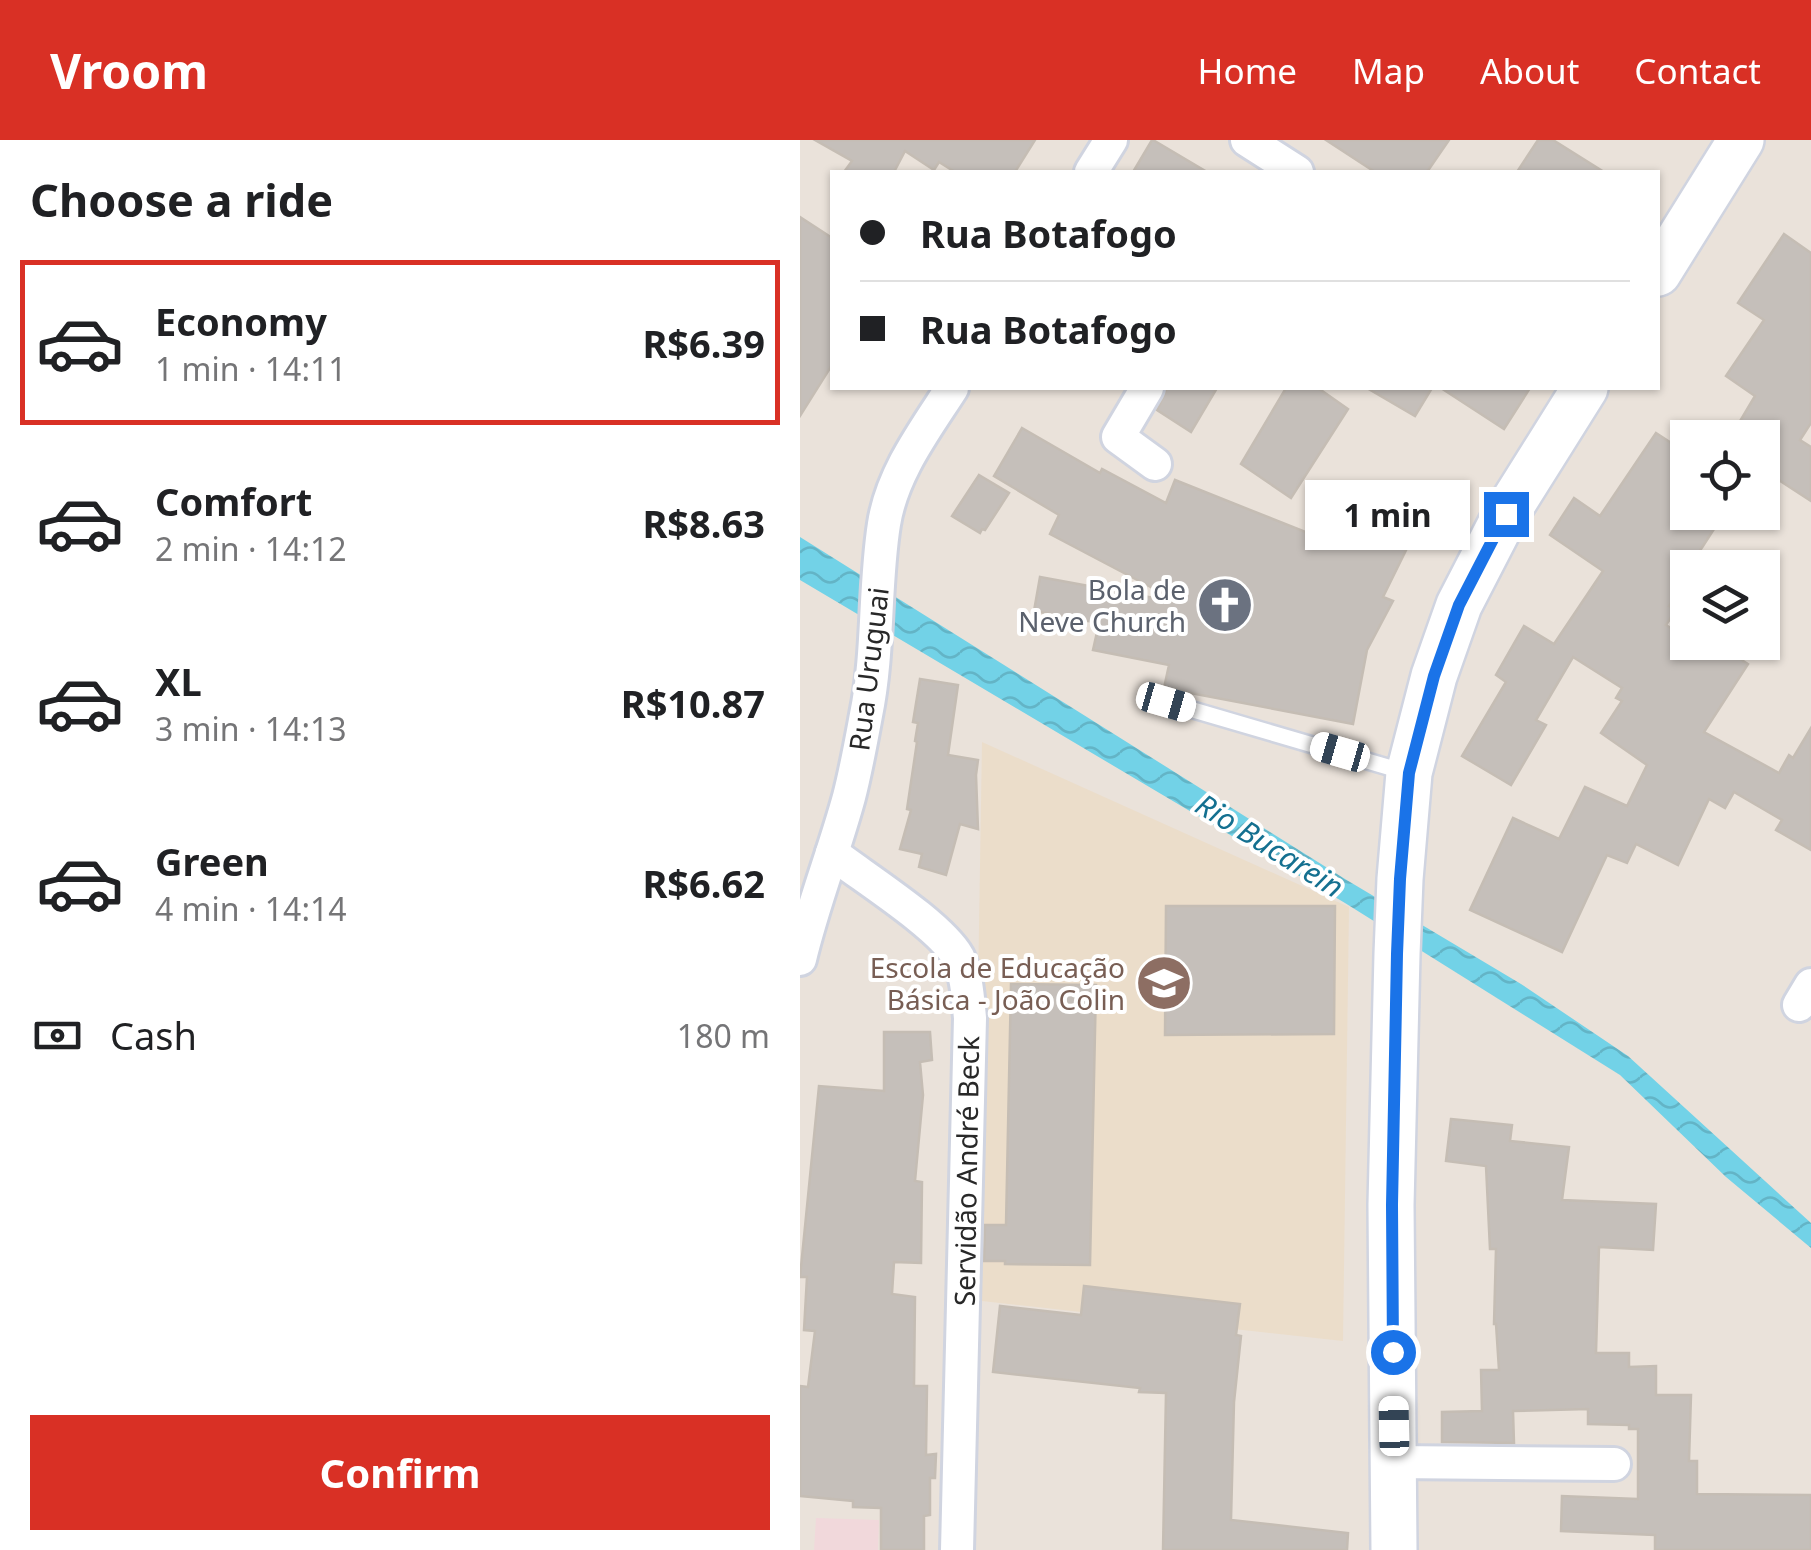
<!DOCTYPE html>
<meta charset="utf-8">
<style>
:root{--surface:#fff;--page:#f2f2f2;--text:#202124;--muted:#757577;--line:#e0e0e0;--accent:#d93025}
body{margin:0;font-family:"Noto Sans",sans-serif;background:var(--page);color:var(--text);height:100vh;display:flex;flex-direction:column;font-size:38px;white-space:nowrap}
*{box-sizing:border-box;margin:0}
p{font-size:32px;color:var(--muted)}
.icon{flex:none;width:55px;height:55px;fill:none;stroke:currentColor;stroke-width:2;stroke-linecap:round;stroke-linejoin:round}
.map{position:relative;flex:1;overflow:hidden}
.details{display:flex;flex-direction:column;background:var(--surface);width:800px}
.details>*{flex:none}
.guide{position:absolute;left:30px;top:30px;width:830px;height:220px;border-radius:0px;box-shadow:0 2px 8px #0004;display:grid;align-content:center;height:220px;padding:0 30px;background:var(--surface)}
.tools{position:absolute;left:870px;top:280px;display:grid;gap:20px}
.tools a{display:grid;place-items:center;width:110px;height:110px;border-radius:0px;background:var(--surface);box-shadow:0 2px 8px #0004;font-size:50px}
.end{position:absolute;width:45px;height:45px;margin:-22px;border:12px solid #1a73e8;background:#fff;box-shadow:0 0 0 5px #fff}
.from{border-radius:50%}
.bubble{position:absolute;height:70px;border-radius:0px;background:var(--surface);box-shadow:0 2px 8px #0004;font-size:32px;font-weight:700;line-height:70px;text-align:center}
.car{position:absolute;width:30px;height:60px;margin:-30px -15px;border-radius:12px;box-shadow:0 0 8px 2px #0007;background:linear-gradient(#fff 24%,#345 0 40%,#fff 0 76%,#345 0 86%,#fff 0)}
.guide b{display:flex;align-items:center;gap:35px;height:95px;font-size:38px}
.guide b+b{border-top:2px solid var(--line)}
.guide i{width:25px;height:25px;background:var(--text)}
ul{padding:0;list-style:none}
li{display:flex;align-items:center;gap:30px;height:165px;margin:0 20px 15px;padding:0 10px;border:5px solid transparent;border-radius:0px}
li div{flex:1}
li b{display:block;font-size:38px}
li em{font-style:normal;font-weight:700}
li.selected{border-color:var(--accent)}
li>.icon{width:90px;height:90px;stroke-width:1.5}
h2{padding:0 30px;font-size:45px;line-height:120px}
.pay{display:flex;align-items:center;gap:25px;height:110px;padding:0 30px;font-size:38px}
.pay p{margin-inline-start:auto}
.primary-button{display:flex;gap:20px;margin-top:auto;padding:20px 30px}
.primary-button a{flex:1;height:115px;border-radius:0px;background:var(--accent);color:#fff;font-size:40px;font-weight:700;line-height:115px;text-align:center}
header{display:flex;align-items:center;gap:60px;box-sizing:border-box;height:140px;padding:0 50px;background:var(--accent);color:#fff}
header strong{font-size:48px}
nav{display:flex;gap:55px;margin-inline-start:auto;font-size:35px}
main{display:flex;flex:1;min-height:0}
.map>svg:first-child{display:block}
</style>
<header>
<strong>Vroom</strong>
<nav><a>Home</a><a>Map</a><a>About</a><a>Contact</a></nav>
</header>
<main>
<section class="details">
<h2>Choose a ride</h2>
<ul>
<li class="selected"><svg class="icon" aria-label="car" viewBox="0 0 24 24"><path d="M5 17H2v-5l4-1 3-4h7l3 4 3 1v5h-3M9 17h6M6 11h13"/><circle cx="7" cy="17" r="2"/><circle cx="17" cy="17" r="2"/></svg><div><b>Economy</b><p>1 min · 14:11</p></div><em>R$6.39</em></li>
<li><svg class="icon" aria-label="car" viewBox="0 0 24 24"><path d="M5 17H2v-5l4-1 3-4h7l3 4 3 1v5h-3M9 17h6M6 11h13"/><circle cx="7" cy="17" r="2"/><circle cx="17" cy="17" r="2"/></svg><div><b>Comfort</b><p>2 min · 14:12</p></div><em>R$8.63</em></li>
<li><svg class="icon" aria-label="car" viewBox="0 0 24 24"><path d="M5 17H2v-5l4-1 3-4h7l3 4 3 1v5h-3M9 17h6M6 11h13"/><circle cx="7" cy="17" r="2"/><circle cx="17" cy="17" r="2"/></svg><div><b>XL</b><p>3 min · 14:13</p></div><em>R$10.87</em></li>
<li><svg class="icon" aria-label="car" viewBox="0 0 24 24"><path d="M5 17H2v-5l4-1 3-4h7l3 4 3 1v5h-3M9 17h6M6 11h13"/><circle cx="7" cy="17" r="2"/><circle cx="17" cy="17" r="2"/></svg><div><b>Green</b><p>4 min · 14:14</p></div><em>R$6.62</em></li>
</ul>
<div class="pay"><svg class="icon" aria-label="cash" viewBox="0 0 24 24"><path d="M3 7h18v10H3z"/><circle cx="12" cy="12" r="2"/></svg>Cash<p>180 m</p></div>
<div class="primary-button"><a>Confirm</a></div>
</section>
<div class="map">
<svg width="1011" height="1410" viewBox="0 0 1011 1410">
<defs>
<pattern id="water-waves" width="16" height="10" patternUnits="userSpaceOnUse" patternTransform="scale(2.5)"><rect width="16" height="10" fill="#72d2e7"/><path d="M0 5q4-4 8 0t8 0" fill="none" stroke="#63b4c6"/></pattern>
</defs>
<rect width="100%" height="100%" fill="#eae2da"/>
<path fill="#ebddca" d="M182,602l367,165 -6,434 -370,-41z"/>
<path fill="#f1d8db" d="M16,1378l63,2 -1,30h-64z"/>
<path fill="url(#water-waves)" d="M0,397l545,342 176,105 107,72 183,167v25l-85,-71 -106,-102 -275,-172 -545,-323z"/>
<g fill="#c5bfba" stroke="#c5bdb4" stroke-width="2.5">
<path d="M15,0h220l-20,32h-60l-16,-10 -5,8 -29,-19 -11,21h-50l8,-11z"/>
<path d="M352,0h1l54,32h-74z"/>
<path d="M526,0h123l-22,32h-52z"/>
<path d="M738,0h15l51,32h-87z"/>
<path d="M0,77l32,21v127l-32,51z"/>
<path d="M984,94l27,19v170l-11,17 11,7v54l-49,-32v-31h-32l25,-42 -29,-20 38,-56 -26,-17z"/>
<path d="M367,248h50l-26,44 -34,-22z"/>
<path d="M486,248h32l30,21 -57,89 -50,-34z"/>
<path d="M567,248h65l-17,28z"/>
<path d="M641,248h89l-26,41z"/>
<path d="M222,288l78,45 2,-4 64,34 9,-23 163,65 15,-28 56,27 -26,53 10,4 -26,49 -14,74 -189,-36 5,-23 -76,-15 6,-27 -65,-12 6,-34 141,26 -131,-69 9,-19 -65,-39z"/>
<path d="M856,293l32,21v58h37l-44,68 4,3 -16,23 7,4 -10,15 22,14v3h26l34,22 -44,68 75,41 10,-18 4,3 18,-30v122l-35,-20 6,-10 -48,-28 -9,16 -16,-9 -31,66 -42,-21 -9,19 -20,-8 -45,97 -92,-42 43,-92 46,21 26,-52 42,19 20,-41 -46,-32 21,-32 -6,-3 6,-10 -49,-31 -37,63 10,5 -35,60 -49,-29 44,-74 -10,-7 28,-49 30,18 49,-73 -53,-36 24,-37 26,18z"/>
<path d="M179,335l30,18 -24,37 -3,-1 -2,4 -28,-17z"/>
<path d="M120,539l38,6 -10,70 30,5 -2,15 2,54 -18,-5 -14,51 -27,-8 3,-13 -22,-5 11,-39 -4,-1 10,-67 -2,-1 3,-18 -5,-1z"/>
<path d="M366,766h169l-1,128 -169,1z"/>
<path d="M211,844l85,1 -6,280 -85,-1v-3h-21l1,-36h21z"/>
<path d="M84,892h46l2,28 -12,2 3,33 -8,86 7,1 -1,81 -27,-1 -2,32 23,3 -1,89h13l-1,69 10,-1 -1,24h-5v37l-6,1v34h-43v-42l-28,-1v-6l-53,-5v-110l8,1 7,-56 -11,-1 3,-53h-7l19,-191 65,5z"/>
<path d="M651,979l61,6 -2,16 59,6 -7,53 94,4 -3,46 -54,-3 -3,106h33v14l27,-1v29h35l-2,66h8v33l114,1v55h-156v-15l-94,-4 1,-35 76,3v-70h-9v-4l-41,-1v-15l-75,2 1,32 -72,-1v-30l40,-1 -1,-41h18l-3,-46h-2l2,-75h-6l-4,-83 -40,-5z"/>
<path d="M284,1146l156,18 -4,31 5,1 -7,66 -3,118 117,13 -1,17h-184l3,-157 -27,-1 1,-4 -147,-16 7,-66 81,9z"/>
</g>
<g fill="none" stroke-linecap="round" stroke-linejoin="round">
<g stroke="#d0d4e0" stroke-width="20">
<path id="lane" d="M366,562l239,70"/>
</g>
<g stroke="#d0d4e0" stroke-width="38">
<g id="street">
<path d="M447,0l50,32"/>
<path d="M291,32l20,-32"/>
<path d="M347,248l-29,49 37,27"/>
<path d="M32,713c31,24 108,72 126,104 9,18 10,42 12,61l-13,532"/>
<path d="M0,819c13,-55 34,-107 49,-162 7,-27 12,-55 17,-82 13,-63 8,-128 18,-191 8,-51 41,-94 68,-136"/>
<path d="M999,865l12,-20"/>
<path d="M594,1322l220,2"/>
</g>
</g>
<g stroke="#d0d4e0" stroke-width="50">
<g id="secondary">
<path d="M858,133l83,-133"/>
<path d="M594,1410l-3,-345 6,-251 3,-75 9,-106 25,-97 25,-71 47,-91 79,-126"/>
</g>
</g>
<use href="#lane" stroke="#fff" stroke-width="15"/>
<use href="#street" stroke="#fff" stroke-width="32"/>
<use href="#secondary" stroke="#fff" stroke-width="45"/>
</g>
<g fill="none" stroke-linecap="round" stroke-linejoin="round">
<path stroke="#1a73e8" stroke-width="12" d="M593,1212l-1,-147 5,-251 3,-75 9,-106 25,-97 25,-71 47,-91"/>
</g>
<defs>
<g id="church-disc" transform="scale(2.875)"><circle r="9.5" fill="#6b7280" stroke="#fff"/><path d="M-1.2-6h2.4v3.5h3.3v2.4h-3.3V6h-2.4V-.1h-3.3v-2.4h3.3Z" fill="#fff"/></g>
<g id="school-disc" transform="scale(2.875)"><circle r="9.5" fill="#8d6e63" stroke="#fff"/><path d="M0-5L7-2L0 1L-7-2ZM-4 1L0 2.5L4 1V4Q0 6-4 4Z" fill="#fff"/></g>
</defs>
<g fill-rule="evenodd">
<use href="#church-disc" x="425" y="465"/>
<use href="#school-disc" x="364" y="843"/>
</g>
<g text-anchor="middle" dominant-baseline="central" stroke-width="8" stroke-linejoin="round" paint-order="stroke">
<g font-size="28" fill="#5b616d" stroke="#fff" text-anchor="end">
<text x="386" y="449">Bola de<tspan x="386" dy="32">Neve Church</tspan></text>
</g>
<g font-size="28" fill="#282828" stroke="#fff">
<text transform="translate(68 529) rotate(-83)">Rua Uruguai</text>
<text transform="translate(166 1031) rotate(-89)">Servidão André Beck</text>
</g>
<g font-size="28" fill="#785e54" stroke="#fff" text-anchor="end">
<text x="325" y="827">Escola de Educação<tspan x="325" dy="32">Básica - João Colin</tspan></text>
</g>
<g font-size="30" font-style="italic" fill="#147090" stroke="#fff">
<text transform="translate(470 705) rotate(32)">Rio Bucarein</text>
</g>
</g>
</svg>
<div class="tools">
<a><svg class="icon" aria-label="locate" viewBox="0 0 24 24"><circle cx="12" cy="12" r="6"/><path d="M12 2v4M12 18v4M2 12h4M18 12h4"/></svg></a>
<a><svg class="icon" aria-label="layers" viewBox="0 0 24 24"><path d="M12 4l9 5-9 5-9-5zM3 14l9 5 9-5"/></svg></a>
</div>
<i class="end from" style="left:593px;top:1212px"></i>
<i class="end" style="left:706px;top:374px"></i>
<div class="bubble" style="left:505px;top:340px;width:165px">1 min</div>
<i class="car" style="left:366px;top:562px;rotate:106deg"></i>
<i class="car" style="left:540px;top:612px;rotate:286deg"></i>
<i class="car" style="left:594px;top:1286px;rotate:359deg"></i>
<div class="guide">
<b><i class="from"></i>Rua Botafogo</b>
<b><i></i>Rua Botafogo</b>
</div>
</div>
</main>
